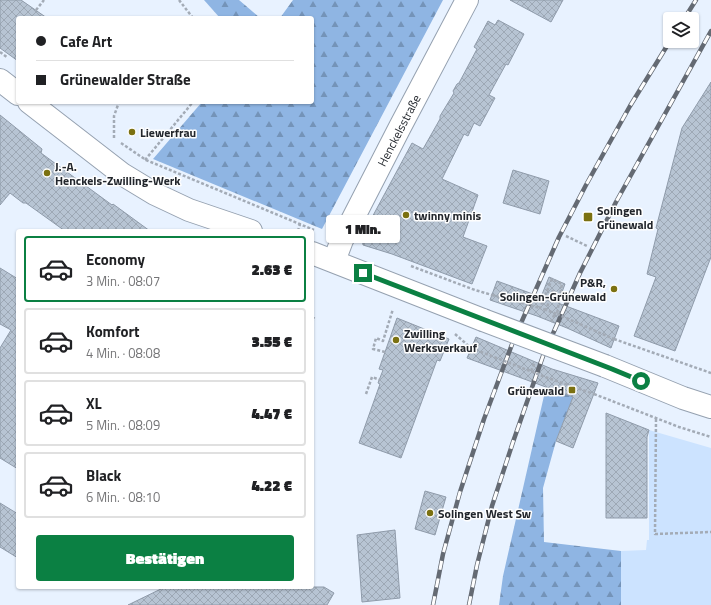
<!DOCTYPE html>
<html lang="de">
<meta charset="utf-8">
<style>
:root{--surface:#fff;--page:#f2f2f2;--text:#202124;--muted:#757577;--line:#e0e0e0;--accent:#0b8043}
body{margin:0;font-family:"Titillium Web",sans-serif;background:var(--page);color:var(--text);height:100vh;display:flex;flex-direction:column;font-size:15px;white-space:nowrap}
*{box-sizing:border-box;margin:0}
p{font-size:13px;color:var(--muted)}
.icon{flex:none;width:22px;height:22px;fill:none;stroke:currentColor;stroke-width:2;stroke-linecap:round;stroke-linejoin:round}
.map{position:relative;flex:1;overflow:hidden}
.sheet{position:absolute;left:16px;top:229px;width:298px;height:360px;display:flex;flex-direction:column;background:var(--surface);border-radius:4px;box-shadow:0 1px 3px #0004}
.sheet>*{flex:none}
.top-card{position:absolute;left:16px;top:16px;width:298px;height:88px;border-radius:4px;box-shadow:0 1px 3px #0004;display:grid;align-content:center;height:88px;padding:0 20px;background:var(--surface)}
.tools{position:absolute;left:663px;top:12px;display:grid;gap:8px}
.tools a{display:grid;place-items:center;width:36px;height:36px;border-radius:4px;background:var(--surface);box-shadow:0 1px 3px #0004;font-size:20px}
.end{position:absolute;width:18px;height:18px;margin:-9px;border:5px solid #0b8043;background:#fff;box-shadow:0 0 0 2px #fff}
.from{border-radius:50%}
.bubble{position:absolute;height:28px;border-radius:4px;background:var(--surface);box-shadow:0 1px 3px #0004;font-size:13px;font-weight:800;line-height:28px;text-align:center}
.top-card b{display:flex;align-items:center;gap:14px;height:38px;font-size:15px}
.top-card b+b{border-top:1px solid var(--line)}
.top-card i{width:10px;height:10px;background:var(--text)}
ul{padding:7px 0 0;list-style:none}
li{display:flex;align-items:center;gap:12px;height:66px;margin:0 8px 6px;padding:0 12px;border:2px solid var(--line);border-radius:4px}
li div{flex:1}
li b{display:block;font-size:15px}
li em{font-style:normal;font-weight:800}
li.current{border-color:var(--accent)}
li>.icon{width:36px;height:36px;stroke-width:1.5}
.action{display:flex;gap:8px;margin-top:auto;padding:8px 20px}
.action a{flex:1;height:46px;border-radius:4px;background:var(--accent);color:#fff;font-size:16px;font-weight:800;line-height:46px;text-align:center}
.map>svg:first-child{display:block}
</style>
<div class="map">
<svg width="711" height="605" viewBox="0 0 711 605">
<defs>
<pattern id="forest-firs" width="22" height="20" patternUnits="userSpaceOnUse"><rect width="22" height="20" fill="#8fb5e3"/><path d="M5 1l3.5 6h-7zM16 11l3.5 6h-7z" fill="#7493b8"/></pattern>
<pattern id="building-cross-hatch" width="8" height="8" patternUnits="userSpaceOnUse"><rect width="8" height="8" fill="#b7c4d3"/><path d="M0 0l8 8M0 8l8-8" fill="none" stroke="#9da8b5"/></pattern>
</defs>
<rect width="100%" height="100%" fill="#e8f2ff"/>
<path fill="#cce3ff" d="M649,430l62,18v157h-90v-54l25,-1 1,-10h2z"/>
<g fill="url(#forest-firs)">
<path d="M204,0h35l21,18h-40z"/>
<path d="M293,0h150l-121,229 -169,-70 49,-57h110v-84h-32z"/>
<path d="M546,387l27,10 -17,44 -13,47 1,54 77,9v54h-122l4,-29z"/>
</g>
<g fill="url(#building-cross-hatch)" stroke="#8f9baa">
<path d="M0,0h21l26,18h-29v43l-18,-13z"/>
<path d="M510,0h53l-12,22z"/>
<path d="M498,20l26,14 -16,31 -2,-1 -17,31 6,3 -15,28 -6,-3 -6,13 -4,-2 -22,45 36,16 -15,42 24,9 -15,38 -80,-30 -29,-9 -1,-9 50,-93 11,6 17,-30v-3l14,-23 -1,-2 4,-7 2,-1 18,-34 -3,-2 14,-26 7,4z"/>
<path d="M711,82v175l-36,94 -41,-15 22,-59 -9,-3 11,-45 -2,-1 26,-100z"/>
<path d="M0,115l42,34 -1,4 71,52 1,-1 37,27h-85l-39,-28h-3l-13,-10 -10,12z"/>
<path d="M513,170l36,11 -9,33 -37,-11z"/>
<path d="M0,268l18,11v190l-18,-11v-110l11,-18 -11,-6z"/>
<path d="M549,277l16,7 -7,19 61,23 -8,22 -44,-20 -30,-12 -47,-16 7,-19 44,16z"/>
<path d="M397,318l52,21 -9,22 -3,-1 -36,98 -42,-15 21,-59 -2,-1 5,-13 -4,-1z"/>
<path d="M476,337l76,32 46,14 -25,65 -17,-7 17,-44 -106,-39z"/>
<path d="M606,413l43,17 -2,7v81h-41z"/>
<path d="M425,491l21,6 -11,38 -20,-6z"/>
<path d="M0,503l18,11v44l-18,-11z"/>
<path d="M395,530l5,68 -38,4 -5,-67z"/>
<path d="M165,587h159l10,6 -7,12h-199z"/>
</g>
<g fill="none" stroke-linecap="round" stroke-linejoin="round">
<g stroke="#95a1b0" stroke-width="24">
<g id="street">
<path id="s1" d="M334,261l8,-21 58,-113 67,-127"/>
</g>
</g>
<g stroke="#95a1b0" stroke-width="24">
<g id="primary">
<path d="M0,80l18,14"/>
<path d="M29,102l93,72 33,20 34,16 62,21"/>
<path d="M312,253l171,67"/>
<path d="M605,366l78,32 28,9"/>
</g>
</g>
<g stroke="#a3abb6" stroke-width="2.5" stroke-dasharray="3 2" stroke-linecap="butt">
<path d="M179,0l14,18"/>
<path d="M36,10l8,-10"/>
<path d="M0,52l8,6"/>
<path d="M114,138v-22l5,-14"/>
<path d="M121,143l25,17 168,70"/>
<path d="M145,160l48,-58"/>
<path d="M298,231l2,-7"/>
<path d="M566,236l21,10"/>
<path d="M411,266l64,24 17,5"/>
<path d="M546,310l-6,-2 12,-29 10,5 -5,30 -11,-4 7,-20"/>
<path d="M551,322l4,-9"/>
<path d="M312,323l2,-6"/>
<path d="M455,334l16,14"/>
<path d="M614,339l97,34"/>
<path d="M385,352l-12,-3 3,-11 7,3 10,-32"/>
<path d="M531,371l4,-9"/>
<path d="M366,394l6,-17 8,3"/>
<path d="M594,394l85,33 32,10"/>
<path d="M656,419l-1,115 56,-2"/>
</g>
<use href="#street" stroke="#fff" stroke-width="22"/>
<use href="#primary" stroke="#fff" stroke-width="22"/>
<g stroke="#646a73" stroke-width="4.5">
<g id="rail">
<path d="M684,19l12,-19"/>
<path d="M433,605l10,-51 17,-62 24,-73 30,-80 45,-102 27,-52 44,-79 40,-65"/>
<path d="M469,605l8,-40 15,-59 21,-64 30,-86 37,-83 36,-71 95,-171"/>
</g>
</g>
<use href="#rail" stroke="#fefefe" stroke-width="3" stroke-dasharray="9" stroke-linecap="butt"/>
<g stroke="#95a1b0" stroke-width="24" stroke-linecap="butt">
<path id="primary-bridge" d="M483,320l122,46"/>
</g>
<g stroke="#a3abb6" stroke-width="2.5" stroke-dasharray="3 2" stroke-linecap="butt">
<path d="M492,295l48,13"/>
<path d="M557,314l57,25"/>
<path d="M471,348l77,30 46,16"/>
</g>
<use href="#primary-bridge" stroke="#fff" stroke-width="22"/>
</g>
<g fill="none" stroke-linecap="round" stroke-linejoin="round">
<path stroke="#0b8043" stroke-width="5" d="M363,273l249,96 29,12"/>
</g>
<g fill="#7b7111" stroke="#fefefe" stroke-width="1.5">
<circle cx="132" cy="132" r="4"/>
<circle cx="47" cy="173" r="4"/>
<circle cx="406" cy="215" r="4"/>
<rect x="583" y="212" width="10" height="10" rx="2"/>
<circle cx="614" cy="289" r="4"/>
<circle cx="396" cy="340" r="4"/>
<rect x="568" y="386" width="8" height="8" rx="2"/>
<circle cx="430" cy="513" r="4"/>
</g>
<g text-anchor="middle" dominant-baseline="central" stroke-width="3" stroke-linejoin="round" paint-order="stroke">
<g font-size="12" fill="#22262c" stroke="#fefefe">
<text stroke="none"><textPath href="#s1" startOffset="146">Henckelsstraße</textPath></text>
</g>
<g font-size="12" font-weight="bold" fill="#22262c" stroke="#fefefe" text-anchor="start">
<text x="140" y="132">Liewerfrau</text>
<text x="55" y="166">J.-A.<tspan x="55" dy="14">Henckels-Zwilling-Werk</tspan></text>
<text x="597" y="210">Solingen<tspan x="597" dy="14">Grünewald</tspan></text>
<text x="414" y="215">twinny minis</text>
<text x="606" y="282" text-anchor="end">P&amp;R,<tspan x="606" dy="14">Solingen-Grünewald</tspan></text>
<text x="404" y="333">Zwilling<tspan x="404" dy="14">Werksverkauf</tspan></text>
<text x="564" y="390" text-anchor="end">Grünewald</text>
<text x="438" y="513">Solingen West Sw</text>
</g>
</g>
</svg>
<div class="tools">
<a><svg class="icon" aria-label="layers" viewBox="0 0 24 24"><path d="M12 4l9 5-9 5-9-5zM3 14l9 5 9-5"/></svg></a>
</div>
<i class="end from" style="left:641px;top:381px"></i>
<i class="end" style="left:363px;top:273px"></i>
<div class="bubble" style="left:326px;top:215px;width:74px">1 Min.</div>
<div class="top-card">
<b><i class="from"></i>Cafe Art</b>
<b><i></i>Grünewalder Straße</b>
</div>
<section class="sheet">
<ul>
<li class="current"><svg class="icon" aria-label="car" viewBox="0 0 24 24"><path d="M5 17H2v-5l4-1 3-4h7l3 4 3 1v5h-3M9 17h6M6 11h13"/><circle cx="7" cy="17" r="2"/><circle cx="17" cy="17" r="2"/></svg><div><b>Economy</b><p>3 Min. · 08:07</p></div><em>2.63 €</em></li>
<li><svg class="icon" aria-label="car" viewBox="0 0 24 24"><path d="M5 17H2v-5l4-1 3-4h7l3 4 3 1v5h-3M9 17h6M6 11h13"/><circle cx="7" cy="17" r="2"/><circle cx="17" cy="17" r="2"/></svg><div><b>Komfort</b><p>4 Min. · 08:08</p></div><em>3.55 €</em></li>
<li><svg class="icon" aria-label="car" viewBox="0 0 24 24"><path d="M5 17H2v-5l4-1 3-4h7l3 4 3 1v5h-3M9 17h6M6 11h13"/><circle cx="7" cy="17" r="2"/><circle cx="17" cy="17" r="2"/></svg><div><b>XL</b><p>5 Min. · 08:09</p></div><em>4.47 €</em></li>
<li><svg class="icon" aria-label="car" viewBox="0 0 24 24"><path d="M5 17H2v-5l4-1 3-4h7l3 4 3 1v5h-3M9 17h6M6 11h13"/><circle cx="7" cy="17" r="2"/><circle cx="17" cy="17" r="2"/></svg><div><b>Black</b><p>6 Min. · 08:10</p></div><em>4.22 €</em></li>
</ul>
<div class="action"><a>Bestätigen</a></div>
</section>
</div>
